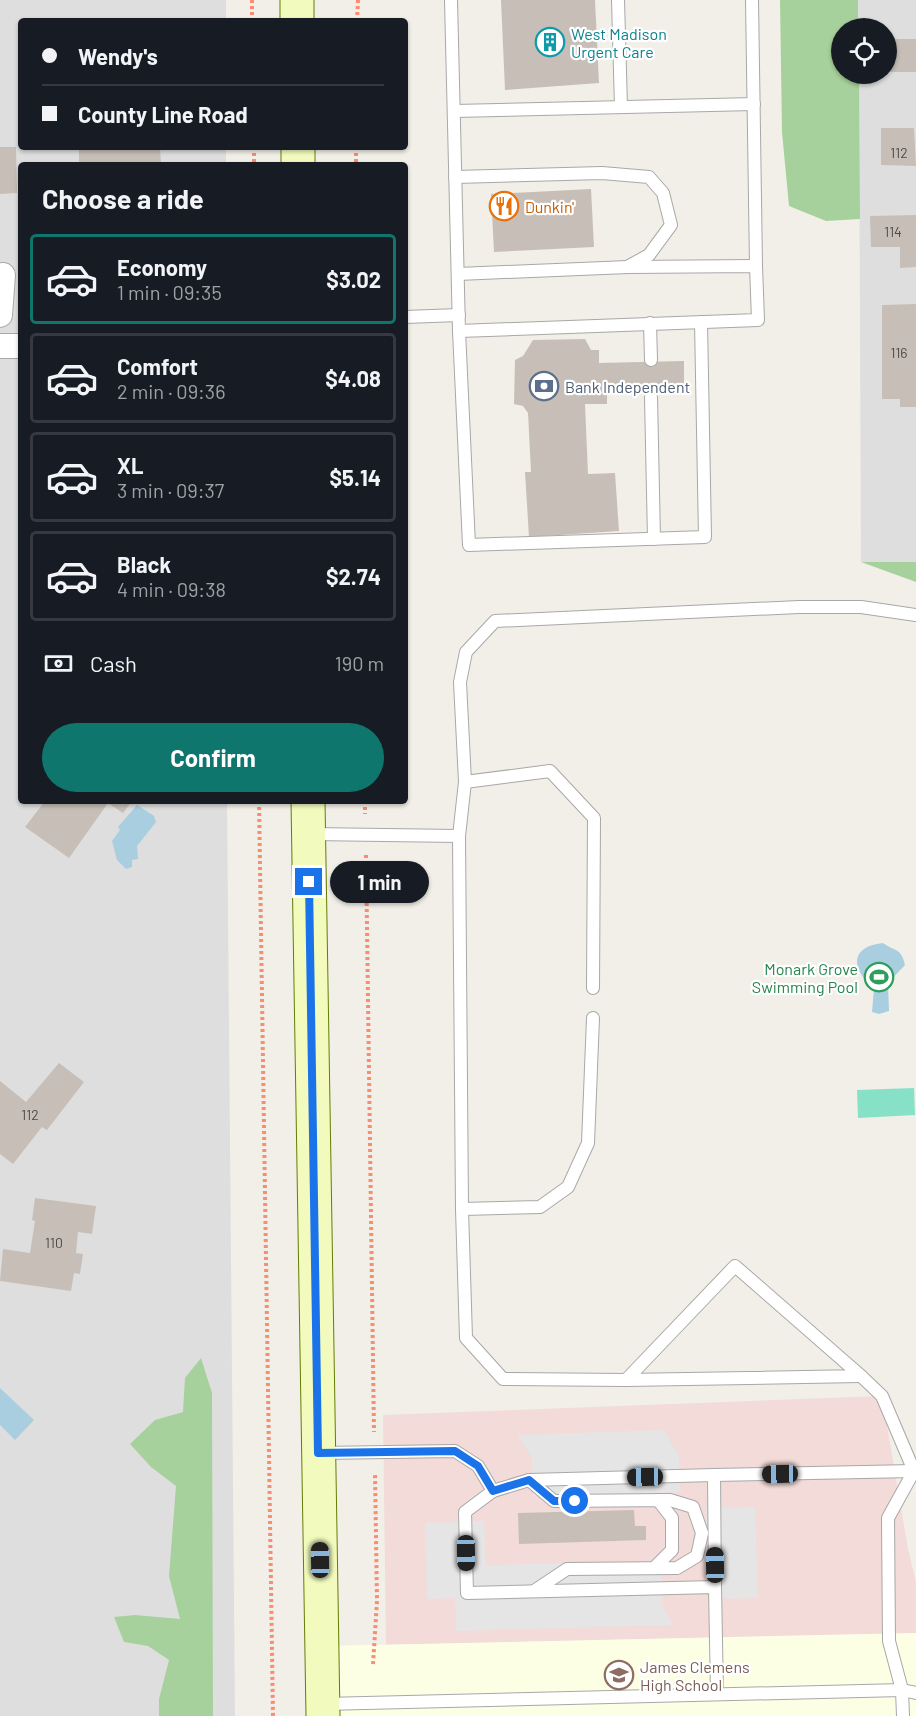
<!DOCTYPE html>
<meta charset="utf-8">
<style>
:root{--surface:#171b24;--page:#242831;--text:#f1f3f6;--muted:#9ea1a6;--line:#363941;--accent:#0f766e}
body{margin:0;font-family:Barlow,sans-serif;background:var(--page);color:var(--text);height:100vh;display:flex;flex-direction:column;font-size:22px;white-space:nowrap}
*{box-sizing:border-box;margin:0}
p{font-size:20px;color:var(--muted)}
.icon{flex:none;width:33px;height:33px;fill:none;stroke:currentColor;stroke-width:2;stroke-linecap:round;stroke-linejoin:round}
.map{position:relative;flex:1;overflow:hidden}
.sheet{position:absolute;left:18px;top:162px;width:390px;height:642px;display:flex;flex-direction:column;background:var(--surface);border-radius:6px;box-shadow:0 2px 4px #0004}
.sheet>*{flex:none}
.banner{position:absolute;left:18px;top:18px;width:390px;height:132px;border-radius:6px;box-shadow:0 2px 4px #0004;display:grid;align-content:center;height:132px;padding:0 24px;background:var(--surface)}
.tools{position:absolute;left:831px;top:18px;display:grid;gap:12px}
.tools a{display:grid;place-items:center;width:66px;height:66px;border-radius:50%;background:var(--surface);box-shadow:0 2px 4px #0004;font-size:30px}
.end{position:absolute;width:27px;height:27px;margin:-14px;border:8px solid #1a73e8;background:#fff;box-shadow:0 0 0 3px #fff}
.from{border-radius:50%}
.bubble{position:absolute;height:42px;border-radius:21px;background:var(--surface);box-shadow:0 2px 4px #0004;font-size:20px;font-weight:700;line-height:42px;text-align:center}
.car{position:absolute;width:18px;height:36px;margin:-18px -9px;border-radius:8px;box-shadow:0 0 4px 2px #0007;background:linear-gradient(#222 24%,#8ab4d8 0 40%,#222 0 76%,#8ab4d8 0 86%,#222 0)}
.banner b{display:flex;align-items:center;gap:21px;height:57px;font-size:22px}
.banner b+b{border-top:2px solid var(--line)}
.banner i{width:15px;height:15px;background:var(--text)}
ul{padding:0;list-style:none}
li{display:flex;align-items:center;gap:18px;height:90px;margin:0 12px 9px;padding:0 12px;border:3px solid var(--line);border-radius:6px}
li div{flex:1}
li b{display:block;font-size:22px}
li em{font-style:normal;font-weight:700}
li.current{border-color:var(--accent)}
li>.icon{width:54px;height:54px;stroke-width:1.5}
h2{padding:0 24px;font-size:27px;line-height:72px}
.pay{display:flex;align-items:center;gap:15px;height:66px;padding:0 24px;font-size:22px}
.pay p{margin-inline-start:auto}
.primary-button{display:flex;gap:12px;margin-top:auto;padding:12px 24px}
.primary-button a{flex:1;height:69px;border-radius:36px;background:var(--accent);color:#fff;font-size:24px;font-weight:700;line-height:69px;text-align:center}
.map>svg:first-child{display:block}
</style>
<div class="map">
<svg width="916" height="1716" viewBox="0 0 916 1716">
<rect width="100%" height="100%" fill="#f2efe8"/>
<g fill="#dfdede">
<path d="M0,0h226v21h-205v126h205v18h-205v636h206l8,915h-235z"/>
<path d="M858,0h58v562h-55l-2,-488h27v-46h-28z"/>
</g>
<path fill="#f2dbd8" d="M882,1396l26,153 8,33v51l-530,12 -3,-230z"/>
<path fill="#fcffe4" d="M916,1633v83h-593l-1,-70z"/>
<g fill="#a7d19c">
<path d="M780,0h78v28h-16v46h17l1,145 -34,2 -37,-15 -7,-74z"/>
<path d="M861,562h55v20z"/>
<path d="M201,1358l11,35 1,323h-54v-17l10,-39 -21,-14 -24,-4 -10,-25 21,-2 45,4 -11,-43 7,-90 -25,-19 -21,-23 25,-24 28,-8 2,-34z"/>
</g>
<path fill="#86e1c6" d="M914,1088l1,27 -57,3 -1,-28z"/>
<g fill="#e5e5e5">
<path d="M664,1430l15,26 1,36 -147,4 -1,-38 -15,-23z"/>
<path d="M755,1507l3,91 -49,1 -3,-91z"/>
<path d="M484,1521l2,44 175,-4 1,44 11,20 -217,6 -1,-33 -28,1 -2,-76z"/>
</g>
<g fill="#a8cedf">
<path d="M137,805l17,11 2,6 -19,24 1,13 -6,1v7l-6,2 -9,-9 -5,-19 8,-11 -2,-3z"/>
<path d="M883,943c12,9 18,4 22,22l-17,18 1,28 -10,3 -7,-2 2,-24c-22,-18 -26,-41 9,-45z"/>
<path d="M0,1388l34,32 -19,20 -15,-15z"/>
</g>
<g fill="#c7bfb7">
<path d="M501,0h94l4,83 -94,7z"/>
<path d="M888,39h28v33h-27z"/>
<path d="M881,128h33l2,38 -35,-1z"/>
<path d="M0,147h16l1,46 -17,1z"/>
<path d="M79,147h81l1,18h-82z"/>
<path d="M591,189l3,58 -100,5 -3,-58z"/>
<path d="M916,215v52l-16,1v-21h-29l-1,-31z"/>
<path d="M916,304v103h-16v-8h-18v-94z"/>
<path d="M585,339l6,11h8v13l85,-2v28l-77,2v13h-22l3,70 27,-1 4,58 -90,6 -4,-65h6l-3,-59 -5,-7 -9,-2 1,-44 8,-4 10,-16z"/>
<path d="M45,801h87l-9,12 -15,-10 -39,55 -44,-31z"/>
<path d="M59,1063l25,19 -37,48 -5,-3 -29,37 -13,-10v-73l26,21z"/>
<path d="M35,1198l61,8 -4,28 -14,-2 -2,21 7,1 -3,20 -6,-1 -3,18 -71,-10 3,-32 27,4 5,-32 -3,-1z"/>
<path d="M634,1510l1,16h11v14l-127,4 -1,-31z"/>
</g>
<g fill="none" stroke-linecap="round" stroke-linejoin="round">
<g stroke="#a8a8a8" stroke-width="14">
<g id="service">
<path d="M451,0l8,331 10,214 236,-8 -4,-215"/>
<path d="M618,0l3,107"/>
<path d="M752,0l4,266"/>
<path d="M454,111l300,-7"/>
<path d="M455,177l147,-4 47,4 14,16 8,32 -22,30 -20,11"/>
<path d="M458,274l170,-7 128,-1 2,54 -299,11"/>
<path d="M405,317l54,-2"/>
<path d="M650,323l1,37"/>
<path d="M651,397l3,142"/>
<path d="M465,782l-5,-100 6,-30 29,-31 304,-14h62l55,8"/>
<path d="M310,834l149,2 3,373 4,129 37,41 123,1 235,-4 -126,-110 -109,114"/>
<path d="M459,836l6,-54 85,-11 44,47 -1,170"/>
<path d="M462,1209l78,-2 28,-20 20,-44 5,-125"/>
<path d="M861,1376l21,20 32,75 2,-1"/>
<path d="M320,1453l135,-2 23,15 15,25"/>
<path d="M714,1475l1,112 -248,6 -2,-81 28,-21 36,-11z"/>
<path d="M714,1475l200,-4 -26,47 1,123 13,49 1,26"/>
<path d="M529,1480l25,21 116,-1 23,7 9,26 -5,23 -20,12 -110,1 -33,22"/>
<path d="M654,1568l18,-18v-32l-14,-18"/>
<path d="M715,1587l2,107"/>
<path d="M324,1704l578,-14 14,3"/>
</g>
</g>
<g stroke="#a8a8a8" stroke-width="26">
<g id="minor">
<path d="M0,315l3,-40"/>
<path d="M0,346h21"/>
</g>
</g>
<g stroke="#647d04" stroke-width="35">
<g id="secondary">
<path d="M297,0v21"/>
<path d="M298,147v18"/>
<path d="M308,801l15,915"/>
</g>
</g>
<g stroke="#fc8b6f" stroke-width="4" stroke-dasharray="3 3" stroke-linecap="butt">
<path d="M252,0v21"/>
<path d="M357,21l1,-21"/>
<path d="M254,147v18"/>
<path d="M356,147v18"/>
<path d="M259,801l14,915"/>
<path d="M365,801v13"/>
<path d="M366,855l8,577"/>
<path d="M373,1664l4,-63 -2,-128"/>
</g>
<use href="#service" stroke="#fff" stroke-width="12"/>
<use href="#minor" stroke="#fff" stroke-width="24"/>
<use href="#secondary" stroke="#f2fbbd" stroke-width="33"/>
</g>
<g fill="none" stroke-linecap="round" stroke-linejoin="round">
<path stroke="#1a73e8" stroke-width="8" d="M309,882l9,571 137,-2 23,15 15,25 36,-11 25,21h21"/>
</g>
<defs>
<g id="building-ring" transform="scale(1.5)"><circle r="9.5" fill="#fff" stroke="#0f9aa8" stroke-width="1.5"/><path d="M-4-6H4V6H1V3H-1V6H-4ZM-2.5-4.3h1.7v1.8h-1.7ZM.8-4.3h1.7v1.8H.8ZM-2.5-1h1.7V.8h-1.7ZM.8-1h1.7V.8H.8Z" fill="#0f9aa8"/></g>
<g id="restaurant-ring" transform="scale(1.5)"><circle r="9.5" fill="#fff" stroke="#e8710a" stroke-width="1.5"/><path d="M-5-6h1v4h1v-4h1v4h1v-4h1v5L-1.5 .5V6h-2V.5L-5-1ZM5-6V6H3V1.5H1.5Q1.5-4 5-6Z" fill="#e8710a"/></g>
<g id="bank-ring" transform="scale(1.5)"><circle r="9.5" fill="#fff" stroke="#5c6f8a" stroke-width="1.5"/><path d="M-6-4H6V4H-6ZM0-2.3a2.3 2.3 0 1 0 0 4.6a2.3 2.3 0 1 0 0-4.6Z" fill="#5c6f8a"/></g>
<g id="stadium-ring" transform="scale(1.5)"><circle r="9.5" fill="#fff" stroke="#2e9e5b" stroke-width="1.5"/><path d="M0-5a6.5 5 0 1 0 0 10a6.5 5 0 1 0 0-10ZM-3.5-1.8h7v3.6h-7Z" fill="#2e9e5b"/></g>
<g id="school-ring" transform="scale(1.5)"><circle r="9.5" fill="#fff" stroke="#8d6e63" stroke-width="1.5"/><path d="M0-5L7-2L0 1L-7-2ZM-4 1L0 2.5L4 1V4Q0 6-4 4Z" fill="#8d6e63"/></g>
</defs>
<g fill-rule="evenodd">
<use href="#building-ring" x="550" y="42"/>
<use href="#restaurant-ring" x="504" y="206"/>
<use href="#bank-ring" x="544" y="386"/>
<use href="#stadium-ring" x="879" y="977"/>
<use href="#school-ring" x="619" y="1675"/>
</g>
<g text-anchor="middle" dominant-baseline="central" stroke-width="4.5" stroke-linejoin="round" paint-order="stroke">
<g font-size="14" fill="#4a4846">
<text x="899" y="152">112</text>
<text x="893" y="231">114</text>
<text x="899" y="352">116</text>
<text x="30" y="1114">112</text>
<text x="54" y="1242">110</text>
</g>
<g font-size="16" fill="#0d838f" stroke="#fff" text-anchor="start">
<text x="571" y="33">West Madison<tspan x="571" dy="18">Urgent Care</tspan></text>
</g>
<g font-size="16" fill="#c56008" stroke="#fff" text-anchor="start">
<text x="525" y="206">Dunkin'</text>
</g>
<g font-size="16" fill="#4e5e75" stroke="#fff" text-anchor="start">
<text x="565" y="386">Bank Independent</text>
</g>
<g font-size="16" fill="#27864d" stroke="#fff" text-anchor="end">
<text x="858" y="968">Monark Grove<tspan x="858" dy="18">Swimming Pool</tspan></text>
</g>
<g font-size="16" fill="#785e54" stroke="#fff" text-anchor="start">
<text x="640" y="1666">James Clemens<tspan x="640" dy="18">High School</tspan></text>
</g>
</g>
</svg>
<div class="tools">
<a><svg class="icon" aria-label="locate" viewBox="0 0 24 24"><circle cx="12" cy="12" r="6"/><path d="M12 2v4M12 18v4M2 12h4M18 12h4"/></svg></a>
</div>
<i class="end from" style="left:575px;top:1501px"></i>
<i class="end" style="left:309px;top:882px"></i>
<div class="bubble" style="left:330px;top:861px;width:99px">1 min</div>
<i class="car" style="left:780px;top:1474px;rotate:269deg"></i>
<i class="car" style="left:645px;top:1477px;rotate:269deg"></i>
<i class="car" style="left:466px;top:1553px;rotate:179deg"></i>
<i class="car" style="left:320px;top:1560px;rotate:359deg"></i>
<i class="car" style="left:715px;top:1565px;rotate:359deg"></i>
<div class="banner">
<b><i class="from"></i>Wendy's</b>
<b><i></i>County Line Road</b>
</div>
<section class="sheet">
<h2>Choose a ride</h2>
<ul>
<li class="current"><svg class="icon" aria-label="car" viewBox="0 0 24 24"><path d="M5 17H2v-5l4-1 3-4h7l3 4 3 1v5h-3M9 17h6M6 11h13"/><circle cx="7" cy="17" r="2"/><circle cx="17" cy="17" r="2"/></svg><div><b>Economy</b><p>1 min · 09:35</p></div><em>$3.02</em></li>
<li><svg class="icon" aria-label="car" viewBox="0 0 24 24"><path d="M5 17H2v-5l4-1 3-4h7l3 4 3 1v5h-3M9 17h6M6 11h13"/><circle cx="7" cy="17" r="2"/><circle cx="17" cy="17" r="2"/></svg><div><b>Comfort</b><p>2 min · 09:36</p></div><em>$4.08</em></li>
<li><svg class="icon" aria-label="car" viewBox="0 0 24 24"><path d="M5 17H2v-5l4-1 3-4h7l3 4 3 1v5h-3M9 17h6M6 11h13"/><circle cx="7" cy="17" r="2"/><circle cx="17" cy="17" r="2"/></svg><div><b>XL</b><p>3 min · 09:37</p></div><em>$5.14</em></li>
<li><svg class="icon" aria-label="car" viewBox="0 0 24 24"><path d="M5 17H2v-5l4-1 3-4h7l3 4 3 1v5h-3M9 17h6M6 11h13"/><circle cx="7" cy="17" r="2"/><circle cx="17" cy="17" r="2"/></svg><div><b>Black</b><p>4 min · 09:38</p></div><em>$2.74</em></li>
</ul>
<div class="pay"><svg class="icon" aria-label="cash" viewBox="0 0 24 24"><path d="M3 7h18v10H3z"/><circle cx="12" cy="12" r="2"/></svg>Cash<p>190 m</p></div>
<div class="primary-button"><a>Confirm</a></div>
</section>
</div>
